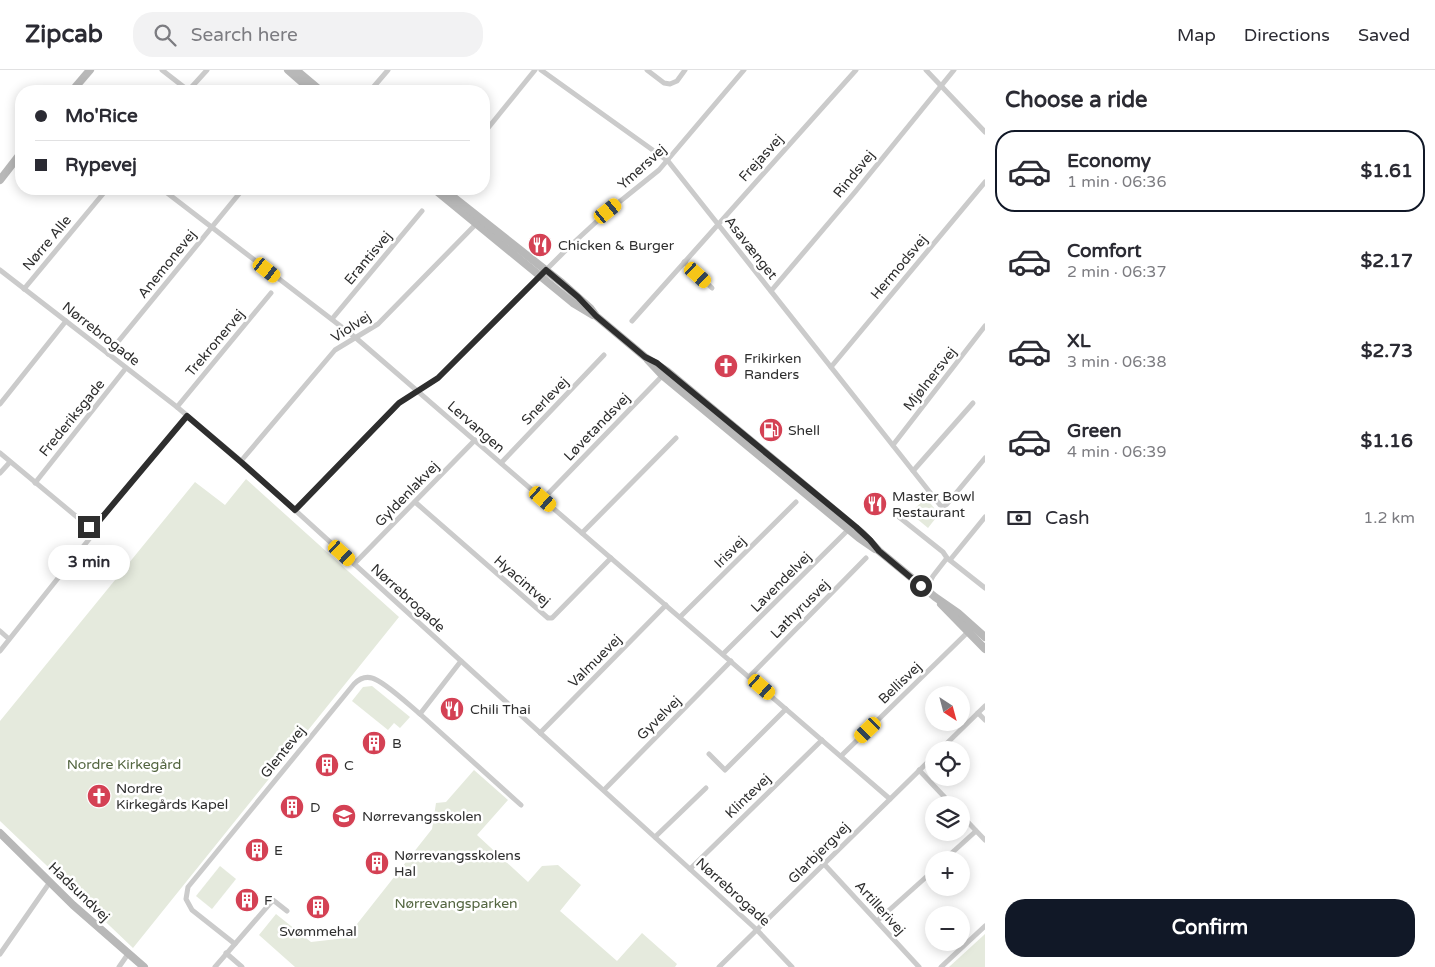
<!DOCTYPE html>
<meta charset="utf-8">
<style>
:root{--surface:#fff;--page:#f2f2f3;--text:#2b2b33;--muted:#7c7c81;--line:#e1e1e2;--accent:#111827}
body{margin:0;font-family:"Varela Round",sans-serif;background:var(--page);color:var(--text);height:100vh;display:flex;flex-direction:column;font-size:19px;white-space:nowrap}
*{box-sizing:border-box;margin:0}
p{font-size:16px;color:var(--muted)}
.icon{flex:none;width:28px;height:28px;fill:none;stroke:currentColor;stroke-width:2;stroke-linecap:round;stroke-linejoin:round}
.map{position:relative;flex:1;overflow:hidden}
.drawer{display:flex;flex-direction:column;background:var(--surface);width:450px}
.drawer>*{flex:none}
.top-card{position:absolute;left:15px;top:15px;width:475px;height:110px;border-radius:20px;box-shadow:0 2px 12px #0003;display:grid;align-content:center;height:110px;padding:0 20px;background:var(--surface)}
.needle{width:32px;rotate:144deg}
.controls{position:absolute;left:925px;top:616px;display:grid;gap:10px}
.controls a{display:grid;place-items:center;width:45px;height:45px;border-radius:50%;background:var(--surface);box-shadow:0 2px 12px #0003;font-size:25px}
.end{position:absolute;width:22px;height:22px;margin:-11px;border:6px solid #2e2e2e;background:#fff;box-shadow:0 0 0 2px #fff}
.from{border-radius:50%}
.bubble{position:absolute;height:35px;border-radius:18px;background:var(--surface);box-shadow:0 2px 12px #0003;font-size:16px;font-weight:700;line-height:35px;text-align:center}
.car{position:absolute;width:15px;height:30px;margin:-15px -8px;border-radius:6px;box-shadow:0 0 4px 1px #0007;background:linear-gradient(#f5c518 24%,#345 0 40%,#f5c518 0 76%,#345 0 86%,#f5c518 0)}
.top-card b{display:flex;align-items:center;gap:18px;height:48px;font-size:19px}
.top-card b+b{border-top:1px solid var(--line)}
.top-card i{width:12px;height:12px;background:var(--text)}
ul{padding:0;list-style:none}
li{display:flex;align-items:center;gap:15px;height:82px;margin:0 10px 8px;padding:0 10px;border:2px solid transparent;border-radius:20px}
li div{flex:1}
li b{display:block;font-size:19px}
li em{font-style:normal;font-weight:700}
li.current{border-color:var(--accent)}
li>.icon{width:45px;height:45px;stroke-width:1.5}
h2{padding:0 20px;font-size:22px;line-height:60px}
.pay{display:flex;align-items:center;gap:12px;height:55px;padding:0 20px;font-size:19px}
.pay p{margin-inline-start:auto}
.cta{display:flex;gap:10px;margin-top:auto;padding:10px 20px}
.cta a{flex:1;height:58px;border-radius:20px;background:var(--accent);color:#fff;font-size:20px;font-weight:700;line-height:58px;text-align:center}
header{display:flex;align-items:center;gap:30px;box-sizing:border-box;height:70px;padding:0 25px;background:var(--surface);border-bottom:1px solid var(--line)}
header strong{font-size:24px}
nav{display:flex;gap:28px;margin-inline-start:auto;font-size:18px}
.search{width:350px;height:45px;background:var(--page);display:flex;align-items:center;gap:12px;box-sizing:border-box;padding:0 18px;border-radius:20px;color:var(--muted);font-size:19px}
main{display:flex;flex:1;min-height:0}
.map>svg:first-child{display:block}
</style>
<header>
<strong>Zipcab</strong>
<div class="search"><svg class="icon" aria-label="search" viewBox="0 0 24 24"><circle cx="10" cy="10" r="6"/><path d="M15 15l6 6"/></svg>Search here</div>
<nav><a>Map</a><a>Directions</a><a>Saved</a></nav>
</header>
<main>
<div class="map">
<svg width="985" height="897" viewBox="0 0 985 897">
<rect width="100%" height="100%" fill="#fff"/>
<g fill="#e5eadd">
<path d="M246,409l153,138 -266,331 -133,-127v-100l195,-239 30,23z"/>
<path d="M926,428l13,16 -11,14 -18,-15z"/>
<path d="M372,616l38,31 -10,11 -6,-5 -6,7 -36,-29 11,-14z"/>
<path d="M474,700l34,30 -31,35 51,47 14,-16 16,-1 23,20 -21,26 57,50 25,-28 35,31 -2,3h-380l-36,-32 17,-21 35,28 35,-4 86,-109 4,-26 10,-1z"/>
<path d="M220,796l16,13 -24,30 -16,-13z"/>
<path d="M985,864v33h-36z"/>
</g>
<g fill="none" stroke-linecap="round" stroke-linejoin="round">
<g stroke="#cbcbcb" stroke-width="5">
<path d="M162,0l27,21"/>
<path d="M541,0l127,91 272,344 3,2 4,-3 38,-46"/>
<path d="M647,0l17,13 6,1 7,-3 8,-11"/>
<path d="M926,0l59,62"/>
<path d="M188,21l19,-21"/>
<path d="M370,21l18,-21"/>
<path d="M484,63l51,-63"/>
<path d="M162,119l194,149 534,461"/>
<path d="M684,192l28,26"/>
<path d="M0,200l177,137 64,54 516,469 35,37"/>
<path d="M24,219l83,-100"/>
<path d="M771,221l84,-99 99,-122"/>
<path d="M332,249l90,-108"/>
<path d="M632,251l224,-251"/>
<path d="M108,284l135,-165"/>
<path d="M831,297l154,-185"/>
<path d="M0,334l66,-83"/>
<path d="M177,337l94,-114"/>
<path d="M893,375l92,-119"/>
<path d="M0,383l89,74"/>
<path d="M241,391l94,-111 43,-26 100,-102"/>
<path d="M501,393l103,-108"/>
<path d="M913,401l60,-68"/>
<path d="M0,403l10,-11"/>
<path d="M35,413l91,-115"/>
<path d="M543,429l122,-126"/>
<path d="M415,432l133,116h4l59,-60"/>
<path d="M295,441l104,-108 39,-25 132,-132 38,-35 51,-41 85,-100"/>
<path d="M899,447l44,35 4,6 38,30"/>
<path d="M89,457l10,-6 88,-105"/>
<path d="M582,463l94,-95"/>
<path d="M950,490l35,-43"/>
<path d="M354,494l121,-124"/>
<path d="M928,515l5,-9 14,-18"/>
<path d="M680,547l116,-115"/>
<path d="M0,561l9,8"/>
<path d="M0,581l90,-113 1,-7 -2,-4"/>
<path d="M723,584l127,-126"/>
<path d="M749,607l117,-119"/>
<path d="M978,643l7,7"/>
<path d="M420,644l101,91"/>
<path d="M540,663l126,-128"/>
<path d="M940,680l45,-44"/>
<path d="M709,684l16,16 61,-61"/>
<path d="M841,686l129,-126"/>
<path d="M919,700l33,35"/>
<path d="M604,720l127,-129"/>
<path d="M961,745l24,25"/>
<path d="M655,767l51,-49"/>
<path d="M944,790l32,-29"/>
<path d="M824,794l95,103"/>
<path d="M690,799l132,-129"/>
<path d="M877,851l57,-51"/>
<path d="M235,874l-43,-34 -6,-11 2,-12 166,-203c5,-5 11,-8 18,-6 12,3 38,28 48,36l41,-53"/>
<path d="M226,883l16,14"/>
<path d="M0,884l50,-72"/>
<path d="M119,897l9,-13"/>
<path d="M215,897l58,-67 14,11"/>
<path d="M719,897l215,-211"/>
<path d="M941,897l44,-41"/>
</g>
<g stroke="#b8b8b8" stroke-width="8">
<path d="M288,0l24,21"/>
<path d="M296,0l25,21"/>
<path d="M72,21l18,-21"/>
<path d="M0,110l21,-27"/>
<path d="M434,119l139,114 20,12"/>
<path d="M443,119l119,94 28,25 6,8 49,41 22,14 196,163 16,17 56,46 23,16 27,24"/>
<path d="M648,290l15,16 196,162 16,11"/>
<path d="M941,534l44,45"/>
<path d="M0,763l73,72 71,62"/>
</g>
</g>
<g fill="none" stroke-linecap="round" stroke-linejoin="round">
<path stroke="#2e2e2e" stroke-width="6" d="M89,457l10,-6 88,-105 54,46 54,48 104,-107 39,-25 108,-108 32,27 18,19 49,41 12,6 199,164 14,13 9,11 42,35"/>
</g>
<defs>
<g id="restaurant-disc" transform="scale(1.25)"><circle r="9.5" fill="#d44154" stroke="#fff"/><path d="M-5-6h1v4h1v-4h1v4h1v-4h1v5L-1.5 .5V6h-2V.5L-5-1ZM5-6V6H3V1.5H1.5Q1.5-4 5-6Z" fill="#fff"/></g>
<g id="church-disc" transform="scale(1.25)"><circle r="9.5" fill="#d44154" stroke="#fff"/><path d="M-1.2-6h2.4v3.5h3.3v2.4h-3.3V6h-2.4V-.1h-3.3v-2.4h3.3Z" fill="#fff"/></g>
<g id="fuel-disc" transform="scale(1.25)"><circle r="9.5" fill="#d44154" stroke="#fff"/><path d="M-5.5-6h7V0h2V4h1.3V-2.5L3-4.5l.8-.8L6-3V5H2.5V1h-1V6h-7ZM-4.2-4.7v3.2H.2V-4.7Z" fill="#fff"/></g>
<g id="building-disc" transform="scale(1.25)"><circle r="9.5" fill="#d44154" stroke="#fff"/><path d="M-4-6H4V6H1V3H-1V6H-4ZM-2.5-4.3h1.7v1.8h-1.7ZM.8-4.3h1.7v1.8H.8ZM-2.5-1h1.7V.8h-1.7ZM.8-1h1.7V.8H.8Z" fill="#fff"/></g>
<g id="school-disc" transform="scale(1.25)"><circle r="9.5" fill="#d44154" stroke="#fff"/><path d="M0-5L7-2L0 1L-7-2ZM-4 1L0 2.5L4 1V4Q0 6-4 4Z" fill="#fff"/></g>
</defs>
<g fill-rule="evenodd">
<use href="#restaurant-disc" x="540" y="175"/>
<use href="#church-disc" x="726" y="296"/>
<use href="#fuel-disc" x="771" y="360"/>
<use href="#restaurant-disc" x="875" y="434"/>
<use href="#restaurant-disc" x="452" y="639"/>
<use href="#building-disc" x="374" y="673"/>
<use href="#building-disc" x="327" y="695"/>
<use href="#church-disc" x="99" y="726"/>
<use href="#building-disc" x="292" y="737"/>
<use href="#school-disc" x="344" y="746"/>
<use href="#building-disc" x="257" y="780"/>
<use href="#building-disc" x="377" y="793"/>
<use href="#building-disc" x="247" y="830"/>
<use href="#building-disc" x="318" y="837"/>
</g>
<g text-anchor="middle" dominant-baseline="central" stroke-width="5" stroke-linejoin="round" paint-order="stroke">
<g font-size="14" fill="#2e2e2e" stroke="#fff">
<text transform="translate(761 88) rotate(-48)">Frejasvej</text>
<text transform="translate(642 97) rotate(-42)">Ymersvej</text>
<text transform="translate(854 104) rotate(-51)">Rindsvej</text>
<text transform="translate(47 173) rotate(-50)">Nørre Alle</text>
<text transform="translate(751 178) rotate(52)">Asavænget</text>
<text transform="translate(368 188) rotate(-50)">Erantisvej</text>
<text transform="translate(167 194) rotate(-51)">Anemonevej</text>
<text transform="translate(899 197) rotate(-50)">Hermodsvej</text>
<text transform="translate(351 257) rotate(-33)">Violvej</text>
<text transform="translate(101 264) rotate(38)">Nørrebrogade</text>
<text transform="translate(215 273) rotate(-50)">Trekronervej</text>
<text transform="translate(930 309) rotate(-52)">Mjølnersvej</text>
<text transform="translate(545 331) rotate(-46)">Snerlevej</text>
<text transform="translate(72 348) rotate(-51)">Frederiksgade</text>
<text transform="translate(476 357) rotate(41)">Lervangen</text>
<text transform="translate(597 357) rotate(-46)">Løvetandsvej</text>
<text transform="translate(407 424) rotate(-46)">Gyldenlakvej</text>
<text transform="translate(730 482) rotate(-45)">Irisvej</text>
<text transform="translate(522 511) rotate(41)">Hyacintvej</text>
<text transform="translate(781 512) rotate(-45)">Lavendelvej</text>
<text transform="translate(408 528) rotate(42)">Nørrebrogade</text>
<text transform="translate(800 539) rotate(-45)">Lathyrusvej</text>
<text transform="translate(595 591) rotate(-45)">Valmuevej</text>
<text transform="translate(900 613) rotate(-44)">Bellisvej</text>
<text transform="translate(659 648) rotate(-45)">Gyvelvej</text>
<text transform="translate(283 682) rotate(-51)">Glentevej</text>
<text transform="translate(748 726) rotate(-44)">Klintevej</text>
<text transform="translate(819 783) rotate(-45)">Glarbjergvej</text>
<text transform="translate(79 822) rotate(44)">Hadsundvej</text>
<text transform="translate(733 822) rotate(42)">Nørrebrogade</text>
<text transform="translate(880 838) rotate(48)">Artillerivej</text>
</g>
<g font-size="14" fill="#2e2e2e" stroke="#fff" text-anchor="start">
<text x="558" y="175">Chicken &amp; Burger</text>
<text x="744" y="288">Frikirken<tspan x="744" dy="16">Randers</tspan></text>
<text x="788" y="360">Shell</text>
<text x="892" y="426">Master Bowl<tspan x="892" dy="16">Restaurant</tspan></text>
<text x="470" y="639">Chili Thai</text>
<text x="392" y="673">B</text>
<text x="344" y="695">C</text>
<text x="116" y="718">Nordre<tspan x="116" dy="16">Kirkegårds Kapel</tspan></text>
<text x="310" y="737">D</text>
<text x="362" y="746">Nørrevangsskolen</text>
<text x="274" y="780">E</text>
<text x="394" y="785">Nørrevangsskolens<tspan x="394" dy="16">Hal</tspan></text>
<text x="264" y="830">F</text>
<text x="318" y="861" text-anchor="middle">Svømmehal</text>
</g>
<g font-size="14" fill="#536540" stroke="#fff">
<text x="124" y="694">Nordre Kirkegård</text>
<text x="456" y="833">Nørrevangsparken</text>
</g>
</g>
</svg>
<div class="controls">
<a><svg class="needle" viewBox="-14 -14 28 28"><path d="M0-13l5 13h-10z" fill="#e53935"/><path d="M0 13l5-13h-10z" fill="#7c7c81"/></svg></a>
<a><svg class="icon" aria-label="locate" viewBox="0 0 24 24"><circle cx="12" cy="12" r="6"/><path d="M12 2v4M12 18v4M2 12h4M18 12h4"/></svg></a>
<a><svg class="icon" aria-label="layers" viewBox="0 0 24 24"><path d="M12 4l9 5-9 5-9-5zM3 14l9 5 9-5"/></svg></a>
<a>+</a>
<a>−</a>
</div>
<i class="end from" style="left:921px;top:516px"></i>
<i class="end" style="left:89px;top:457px"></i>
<div class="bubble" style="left:48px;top:475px;width:82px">3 min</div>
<i class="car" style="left:608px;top:141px;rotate:51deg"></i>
<i class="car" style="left:267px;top:200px;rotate:128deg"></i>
<i class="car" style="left:698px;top:205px;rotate:132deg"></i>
<i class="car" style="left:543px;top:429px;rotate:131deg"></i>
<i class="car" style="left:342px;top:483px;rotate:132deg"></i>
<i class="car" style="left:762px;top:617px;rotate:131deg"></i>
<i class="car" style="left:868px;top:660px;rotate:226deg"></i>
<div class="top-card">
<b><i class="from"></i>Mo'Rice</b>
<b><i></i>Rypevej</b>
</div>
</div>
<section class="drawer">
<h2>Choose a ride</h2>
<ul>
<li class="current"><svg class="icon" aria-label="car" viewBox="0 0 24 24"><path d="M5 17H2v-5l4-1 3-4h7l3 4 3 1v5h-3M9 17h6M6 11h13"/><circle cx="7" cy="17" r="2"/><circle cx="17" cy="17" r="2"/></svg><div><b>Economy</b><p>1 min · 06:36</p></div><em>$1.61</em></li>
<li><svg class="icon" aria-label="car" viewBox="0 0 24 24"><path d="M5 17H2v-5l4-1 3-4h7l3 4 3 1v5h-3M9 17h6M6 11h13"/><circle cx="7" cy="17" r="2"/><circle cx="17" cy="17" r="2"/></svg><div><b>Comfort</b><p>2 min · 06:37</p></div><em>$2.17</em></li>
<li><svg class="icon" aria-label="car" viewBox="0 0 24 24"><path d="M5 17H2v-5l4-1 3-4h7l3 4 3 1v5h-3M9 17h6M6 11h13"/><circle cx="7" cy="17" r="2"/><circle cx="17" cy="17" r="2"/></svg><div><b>XL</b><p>3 min · 06:38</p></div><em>$2.73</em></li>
<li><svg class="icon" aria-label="car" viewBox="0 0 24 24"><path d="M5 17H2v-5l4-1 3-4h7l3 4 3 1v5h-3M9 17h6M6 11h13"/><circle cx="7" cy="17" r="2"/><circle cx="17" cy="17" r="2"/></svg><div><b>Green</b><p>4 min · 06:39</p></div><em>$1.16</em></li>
</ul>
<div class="pay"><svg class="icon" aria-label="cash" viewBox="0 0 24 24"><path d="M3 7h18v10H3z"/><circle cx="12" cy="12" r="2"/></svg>Cash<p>1.2 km</p></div>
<div class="cta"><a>Confirm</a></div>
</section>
</main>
